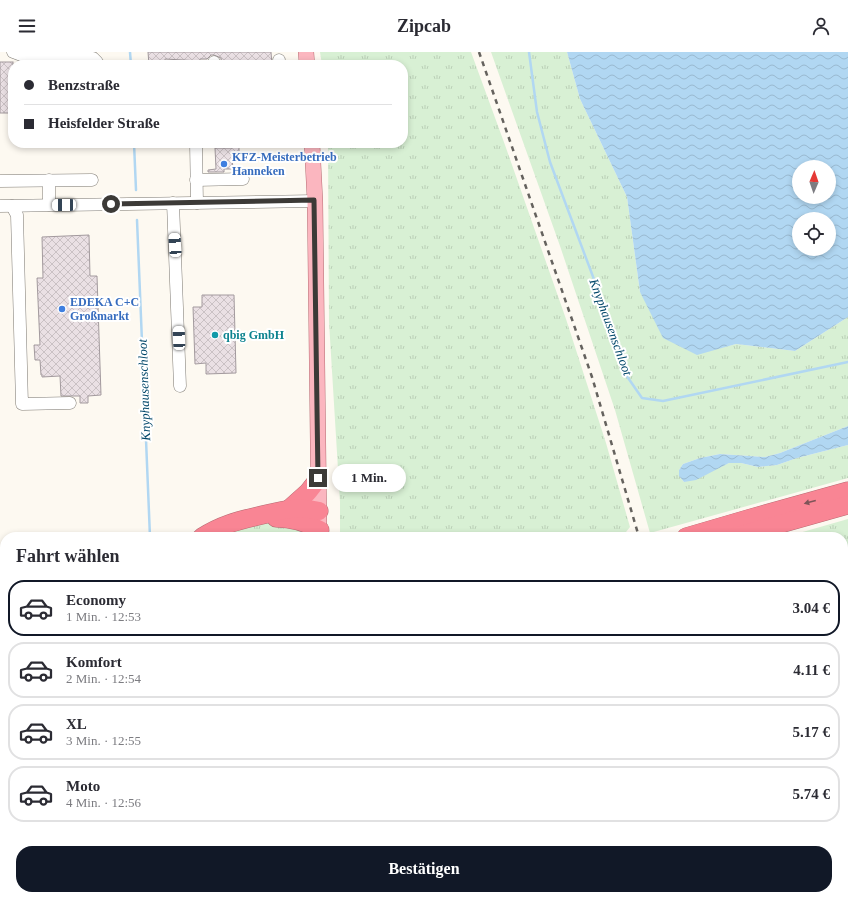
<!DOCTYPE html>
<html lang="de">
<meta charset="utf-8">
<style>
:root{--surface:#fff;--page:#f2f2f3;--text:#2b2b33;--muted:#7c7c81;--line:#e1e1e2;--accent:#111827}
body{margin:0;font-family:"Times New Roman",serif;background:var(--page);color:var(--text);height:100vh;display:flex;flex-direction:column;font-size:15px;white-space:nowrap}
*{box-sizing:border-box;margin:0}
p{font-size:13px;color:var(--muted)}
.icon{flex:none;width:22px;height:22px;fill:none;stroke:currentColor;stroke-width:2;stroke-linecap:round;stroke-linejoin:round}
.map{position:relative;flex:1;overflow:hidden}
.side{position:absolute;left:0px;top:480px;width:848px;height:368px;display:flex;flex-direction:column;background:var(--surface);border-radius:16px 16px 0 0;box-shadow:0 2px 6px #0003}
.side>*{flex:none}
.guide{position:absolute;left:8px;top:8px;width:400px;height:88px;border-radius:16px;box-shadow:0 2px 6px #0003;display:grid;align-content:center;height:88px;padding:0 16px;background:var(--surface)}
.needle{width:26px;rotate:2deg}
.controls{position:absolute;left:792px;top:108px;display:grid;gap:8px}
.controls a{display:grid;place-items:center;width:44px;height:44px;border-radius:50%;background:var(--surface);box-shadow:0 2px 6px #0003;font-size:20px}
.end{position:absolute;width:18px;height:18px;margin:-9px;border:5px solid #3c3a37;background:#fff;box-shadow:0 0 0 2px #fff}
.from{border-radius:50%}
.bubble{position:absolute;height:28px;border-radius:14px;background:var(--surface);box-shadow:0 2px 6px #0003;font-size:13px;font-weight:700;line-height:28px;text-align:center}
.car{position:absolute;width:12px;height:24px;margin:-12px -6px;border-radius:5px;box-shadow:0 0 3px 1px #0007;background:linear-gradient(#fff 24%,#345 0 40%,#fff 0 76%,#345 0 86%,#fff 0)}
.guide b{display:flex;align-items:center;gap:14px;height:38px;font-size:15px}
.guide b+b{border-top:1px solid var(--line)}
.guide i{width:10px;height:10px;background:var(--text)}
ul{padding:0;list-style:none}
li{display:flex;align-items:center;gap:12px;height:56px;margin:0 8px 6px;padding:0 8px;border:2px solid var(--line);border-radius:16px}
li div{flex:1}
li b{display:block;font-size:15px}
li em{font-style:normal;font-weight:700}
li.selected{border-color:var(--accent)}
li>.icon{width:36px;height:36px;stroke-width:1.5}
h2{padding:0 16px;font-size:18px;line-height:48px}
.action{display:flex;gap:8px;margin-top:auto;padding:8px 16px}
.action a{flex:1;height:46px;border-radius:16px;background:var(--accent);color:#fff;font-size:16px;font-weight:700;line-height:46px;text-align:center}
header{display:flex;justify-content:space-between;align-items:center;height:52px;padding:0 16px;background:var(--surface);font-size:18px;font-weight:700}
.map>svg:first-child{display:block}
</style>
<header><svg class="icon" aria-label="menu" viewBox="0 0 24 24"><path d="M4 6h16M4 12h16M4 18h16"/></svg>Zipcab<svg class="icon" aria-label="person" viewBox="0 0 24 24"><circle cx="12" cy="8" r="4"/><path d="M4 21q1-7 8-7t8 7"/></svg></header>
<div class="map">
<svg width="848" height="848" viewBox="0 0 848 848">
<defs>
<pattern id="grass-tufts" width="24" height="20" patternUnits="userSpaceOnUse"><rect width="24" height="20" fill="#d8f0d4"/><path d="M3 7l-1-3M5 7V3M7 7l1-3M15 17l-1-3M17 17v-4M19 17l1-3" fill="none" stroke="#bacfb7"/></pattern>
<pattern id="forest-firs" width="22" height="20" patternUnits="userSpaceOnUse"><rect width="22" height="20" fill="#a9c6a5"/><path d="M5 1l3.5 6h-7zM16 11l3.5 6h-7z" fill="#8ba287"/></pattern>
<pattern id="water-waves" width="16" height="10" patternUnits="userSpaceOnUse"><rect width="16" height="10" fill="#b1d7f2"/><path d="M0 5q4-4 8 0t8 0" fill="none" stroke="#99b9d0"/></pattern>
<pattern id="building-cross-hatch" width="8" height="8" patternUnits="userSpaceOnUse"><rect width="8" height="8" fill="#eae0e4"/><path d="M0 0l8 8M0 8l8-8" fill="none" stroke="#cac1c4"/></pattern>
</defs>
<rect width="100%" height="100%" fill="#fdf9f1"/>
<g fill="url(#grass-tufts)">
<path d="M320,0h151l34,93 61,174 40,124 24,84 -8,10h-282v-35l-11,-180 -1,-179h75v-78h-81z"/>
<path d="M491,0h76l13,47 47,98 13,95 57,62 39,-10 59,7 53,-34v109l-68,27 -15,4 -45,-3 -20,4 -17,6 -4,6v6l5,6 45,-19h12l17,4 19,-2 20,-7 51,-13v33l-198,55 -35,-123 -55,-164z"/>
<path d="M848,467v42l-5,1v-25h-58z"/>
<path d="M266,468l41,11v6h-99z"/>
<path d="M848,529v319h-108l-1,-5h104v-313z"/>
<path d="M5,825v18h42v5h-47v-22z"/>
</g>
<path fill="url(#forest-firs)" d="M5,765v25l-5,2v-25z"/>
<g fill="url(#water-waves)" fill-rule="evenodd">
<path d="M567,0h281v265l-53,34 -59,-7 -39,11 -34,-17 -23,-46 -13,-95 -47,-98zM799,115h30v30h-30zM799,167h30v30h-30z"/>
<path d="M848,374v19l-51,13 -20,7 -19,2 -17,-4h-12l-33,17 -12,2 -5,-6v-6l4,-6 17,-6 20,-4 45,3 15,-4z"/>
</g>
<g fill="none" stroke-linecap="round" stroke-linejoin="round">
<g stroke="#b1d7f2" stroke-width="2.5">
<path d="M130,0l1,13"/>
<path d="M529,0l8,60 13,50 60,160 14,50 18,26 21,3 185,-39"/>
<path d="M134,91l2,47"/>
<path d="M137,168l13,317"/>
<path d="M0,700l5,-2"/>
<path d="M726,843h8"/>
<path d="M738,843l1,4 78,-1 3,2"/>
</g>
<g stroke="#b1d7f2" stroke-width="9">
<path d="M843,517l5,-2"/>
<path d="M0,805l5,-1"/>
</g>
</g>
<g fill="url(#building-cross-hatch)" stroke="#a39a9e">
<path d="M148,0h123l1,13h-50l-1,-7 -7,-3h-3l-4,4h-7v2l-35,-2v6h-16z"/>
<rect x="0" y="10" width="13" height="51"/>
<path d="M232,95h7v11h-7l1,11h-9v3h-16v-2l8,-1 -1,-21h17z"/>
<path d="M89,183l1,41h7l4,119 -13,1v7h-8v-7h-19l-1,-20 -18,1v-2h-1l-1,-15h-5l-1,-15h6l-3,-67h6l-1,-41z"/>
<path d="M202,243h32l2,78 -30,1v-11l-11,1 -2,-57h9z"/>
</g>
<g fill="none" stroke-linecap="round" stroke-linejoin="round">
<g stroke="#7d7972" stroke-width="13">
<g id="minor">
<path d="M13,0l16,6h64l4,4v3"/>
<path d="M279,8v5"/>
<path d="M214,10v3"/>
<path d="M196,91l1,60"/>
<path d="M49,128v25"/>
<path d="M196,128l47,-1"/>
<path d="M0,129l92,-1"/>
<path d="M173,151l7,183"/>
<path d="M0,154l315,-5"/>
<path d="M12,154l5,9 5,189 48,-1"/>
<path d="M59,843l1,5"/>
<path d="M144,843l36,5"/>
<path d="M343,848v-5"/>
<path d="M596,848v-5"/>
</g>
</g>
<g stroke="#b76b73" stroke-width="16">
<g id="major">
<path d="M306,0l1,13"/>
<path d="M312,91l3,58 4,321"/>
<path d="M327,843v5"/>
</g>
</g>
<g stroke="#b76b73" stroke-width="19">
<g id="highway">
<path d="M289,457l19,-17 11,-14"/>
<path d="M276,466c16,0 30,4 44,12"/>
<path d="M202,485c19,-12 34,-16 56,-21 22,-5 38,-11 61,-5"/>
<path d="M686,485l65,-19 97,-27"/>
<path d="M734,485l114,-32"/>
<path d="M0,735l5,-3"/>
<path d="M0,749l5,-2"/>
</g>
</g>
<use href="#minor" stroke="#fff" stroke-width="12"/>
<use href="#major" stroke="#fbb6bf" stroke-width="15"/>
<use href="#highway" stroke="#f98594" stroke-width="18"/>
<g stroke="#65625e" stroke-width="2.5" stroke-dasharray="5 5" stroke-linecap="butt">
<path d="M479,0l113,325 47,160"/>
<path d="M710,843v5"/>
</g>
</g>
<defs><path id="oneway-solid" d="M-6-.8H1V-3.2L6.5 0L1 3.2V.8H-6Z"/></defs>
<use fill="#7e5458" href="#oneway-solid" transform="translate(810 450) rotate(165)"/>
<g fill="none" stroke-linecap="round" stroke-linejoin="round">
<path stroke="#3c3a37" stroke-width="5" d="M111,152l203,-4 4,278"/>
</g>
<g fill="#3f7fe0" stroke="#fff" stroke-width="1.5">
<circle cx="224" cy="112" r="4"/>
<circle cx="62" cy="257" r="4"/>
</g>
<circle fill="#0f9aa8" stroke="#fff" stroke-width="1.5" cx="215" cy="283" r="4"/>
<g text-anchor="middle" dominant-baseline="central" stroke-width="4" stroke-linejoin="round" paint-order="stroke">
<g font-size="12" font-weight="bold" fill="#366cbe" stroke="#fff" text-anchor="start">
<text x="232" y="105">KFZ-Meisterbetrieb<tspan x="232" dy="14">Hanneken</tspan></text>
<text x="70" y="250">EDEKA C+C<tspan x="70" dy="14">Großmarkt</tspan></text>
</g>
<g font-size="12" font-weight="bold" fill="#0d838f" stroke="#fff" text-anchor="start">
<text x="223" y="283">qbig GmbH</text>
</g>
<g font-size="13" font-style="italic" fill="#004669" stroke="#fff">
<text transform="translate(611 275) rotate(70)">Knyphausenschloot</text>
<text transform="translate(144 338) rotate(-92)">Knyphausenschloot</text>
</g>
</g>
</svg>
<div class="controls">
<a><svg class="needle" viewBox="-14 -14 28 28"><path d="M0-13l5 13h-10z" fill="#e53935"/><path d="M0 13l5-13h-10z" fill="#7c7c81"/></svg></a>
<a><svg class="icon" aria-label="locate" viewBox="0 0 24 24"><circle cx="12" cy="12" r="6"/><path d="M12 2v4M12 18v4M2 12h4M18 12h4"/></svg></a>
</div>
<i class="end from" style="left:111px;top:152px"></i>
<i class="end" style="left:318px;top:426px"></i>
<div class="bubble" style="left:332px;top:412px;width:74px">1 Min.</div>
<i class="car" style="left:64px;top:153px;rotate:269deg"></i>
<i class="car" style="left:175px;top:193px;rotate:356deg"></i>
<i class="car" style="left:179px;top:286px;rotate:358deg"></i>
<div class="guide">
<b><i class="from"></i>Benzstraße</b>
<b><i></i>Heisfelder Straße</b>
</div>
<section class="side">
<h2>Fahrt wählen</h2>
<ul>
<li class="selected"><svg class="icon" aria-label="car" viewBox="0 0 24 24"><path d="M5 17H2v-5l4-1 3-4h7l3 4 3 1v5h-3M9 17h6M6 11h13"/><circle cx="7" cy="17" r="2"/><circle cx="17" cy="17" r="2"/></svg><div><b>Economy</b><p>1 Min. · 12:53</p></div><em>3.04 €</em></li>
<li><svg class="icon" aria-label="car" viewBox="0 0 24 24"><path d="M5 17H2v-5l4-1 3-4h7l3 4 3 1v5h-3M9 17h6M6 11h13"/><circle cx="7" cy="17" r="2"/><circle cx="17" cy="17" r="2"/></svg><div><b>Komfort</b><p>2 Min. · 12:54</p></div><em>4.11 €</em></li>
<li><svg class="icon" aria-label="car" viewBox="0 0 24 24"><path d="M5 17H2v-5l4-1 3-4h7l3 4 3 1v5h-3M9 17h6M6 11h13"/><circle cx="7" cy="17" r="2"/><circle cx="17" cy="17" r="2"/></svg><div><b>XL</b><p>3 Min. · 12:55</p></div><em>5.17 €</em></li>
<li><svg class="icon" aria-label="car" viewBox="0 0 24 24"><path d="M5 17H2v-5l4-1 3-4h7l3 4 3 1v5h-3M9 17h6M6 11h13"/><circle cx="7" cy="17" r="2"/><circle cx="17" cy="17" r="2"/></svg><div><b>Moto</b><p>4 Min. · 12:56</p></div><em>5.74 €</em></li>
</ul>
<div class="action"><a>Bestätigen</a></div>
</section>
</div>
